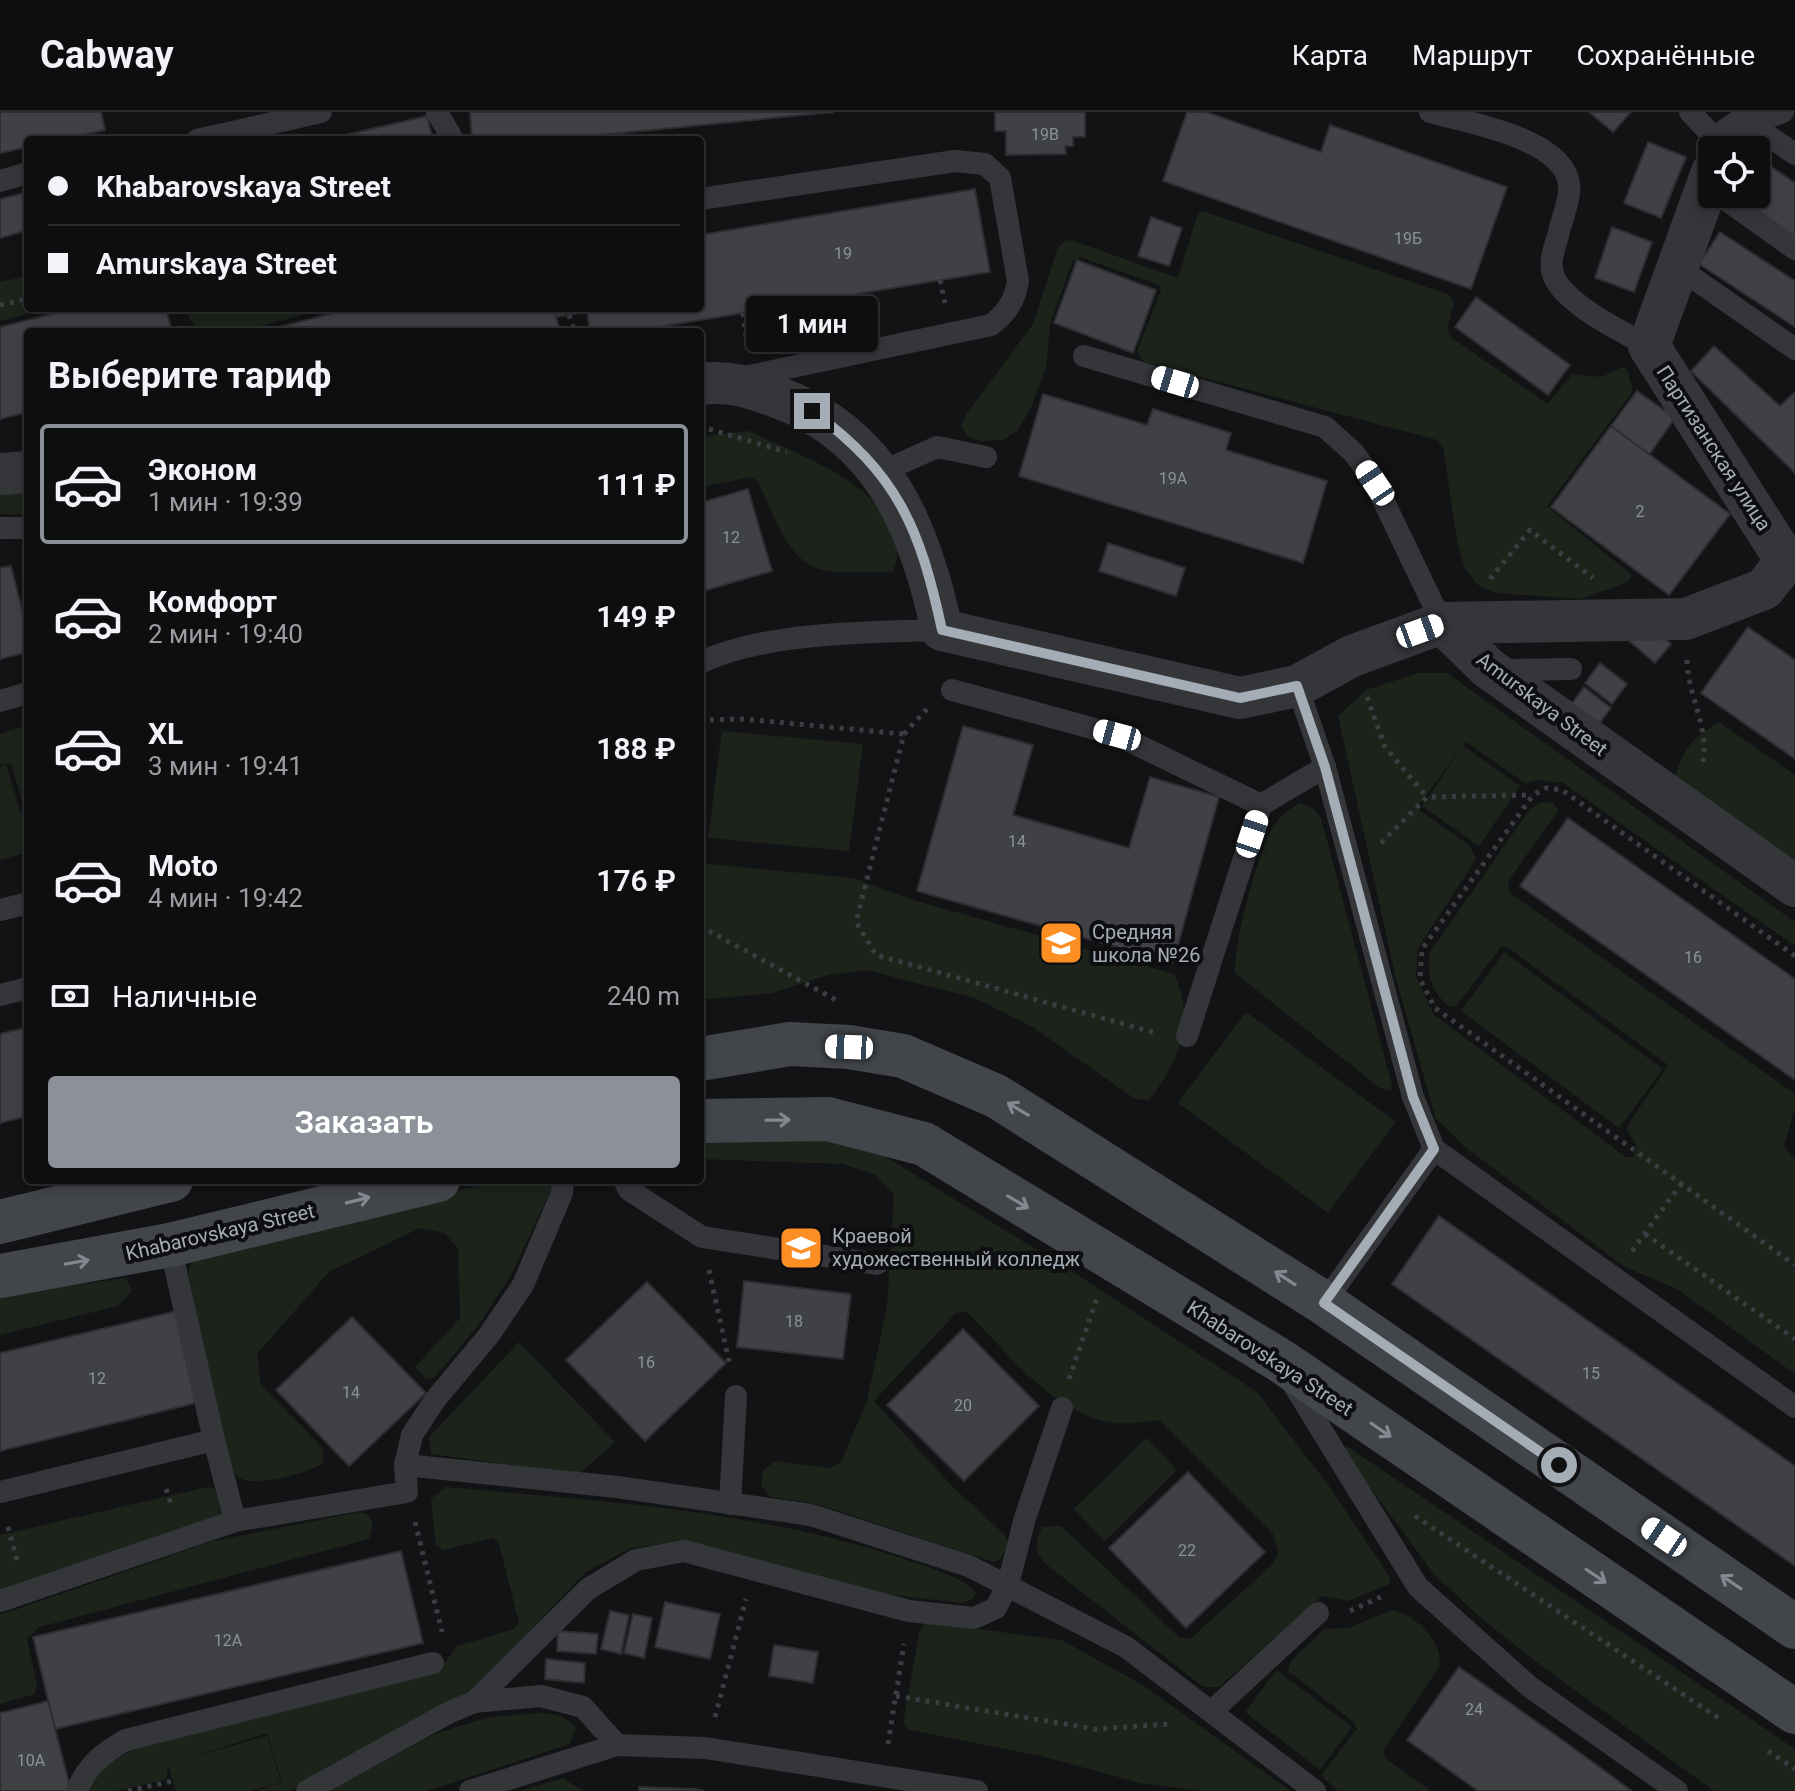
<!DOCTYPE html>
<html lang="ru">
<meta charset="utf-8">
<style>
:root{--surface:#0e0e10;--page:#1c1c1e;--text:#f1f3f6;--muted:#9b9c9f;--line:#2e2e30;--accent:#8c9099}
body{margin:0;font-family:Roboto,sans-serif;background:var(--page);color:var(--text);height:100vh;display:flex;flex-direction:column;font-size:30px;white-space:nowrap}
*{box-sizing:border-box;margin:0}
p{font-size:26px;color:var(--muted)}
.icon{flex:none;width:44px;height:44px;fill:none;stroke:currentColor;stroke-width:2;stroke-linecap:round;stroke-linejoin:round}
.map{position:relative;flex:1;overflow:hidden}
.side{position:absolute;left:24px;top:216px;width:680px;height:856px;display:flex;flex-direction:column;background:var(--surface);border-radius:8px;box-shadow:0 4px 12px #0003,0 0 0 2px var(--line)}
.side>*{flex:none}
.top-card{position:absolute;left:24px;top:24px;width:680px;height:176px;border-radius:8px;box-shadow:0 4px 12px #0003,0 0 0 2px var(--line);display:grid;align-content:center;height:176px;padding:0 24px;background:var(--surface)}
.buttons{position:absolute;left:1698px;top:24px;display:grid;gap:16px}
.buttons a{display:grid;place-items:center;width:72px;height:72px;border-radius:8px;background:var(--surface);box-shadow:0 4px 12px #0003,0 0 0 2px var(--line);font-size:40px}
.end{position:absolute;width:36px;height:36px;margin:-18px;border:10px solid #a4adb6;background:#111;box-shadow:0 0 0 4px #111}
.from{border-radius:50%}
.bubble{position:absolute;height:56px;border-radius:8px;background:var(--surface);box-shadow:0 4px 12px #0003,0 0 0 2px var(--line);font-size:26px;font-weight:600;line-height:56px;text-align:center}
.car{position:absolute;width:24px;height:48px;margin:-24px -12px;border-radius:10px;box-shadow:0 0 6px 2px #0007;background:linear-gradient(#fff 24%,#345 0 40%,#fff 0 76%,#345 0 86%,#fff 0)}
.top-card b{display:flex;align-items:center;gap:28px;height:76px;font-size:30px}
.top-card b+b{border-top:2px solid var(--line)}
.top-card i{width:20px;height:20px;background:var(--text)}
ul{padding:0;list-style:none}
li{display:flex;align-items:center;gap:24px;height:120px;margin:0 16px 12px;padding:0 8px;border:4px solid transparent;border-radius:8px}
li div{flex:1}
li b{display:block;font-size:30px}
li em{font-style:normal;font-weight:600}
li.active{border-color:var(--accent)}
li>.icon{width:72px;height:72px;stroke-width:1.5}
h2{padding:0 24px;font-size:36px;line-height:96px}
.pay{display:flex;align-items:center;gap:20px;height:88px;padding:0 24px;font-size:30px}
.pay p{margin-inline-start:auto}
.primary-button{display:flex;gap:16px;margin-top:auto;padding:16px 24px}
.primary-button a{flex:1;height:92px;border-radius:8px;background:var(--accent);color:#fff;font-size:32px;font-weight:600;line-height:92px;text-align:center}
header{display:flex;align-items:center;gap:48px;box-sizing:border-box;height:112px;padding:0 40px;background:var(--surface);border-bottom:2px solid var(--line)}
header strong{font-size:38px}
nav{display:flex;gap:44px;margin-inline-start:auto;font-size:28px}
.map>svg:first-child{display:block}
</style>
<header>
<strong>Cabway</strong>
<nav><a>Карта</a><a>Маршрут</a><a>Сохранённые</a></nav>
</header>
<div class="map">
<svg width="1795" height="1679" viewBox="0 0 1795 1679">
<rect width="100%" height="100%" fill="#131315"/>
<g fill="#1b231b">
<path d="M1202,99l248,84 4,8 -7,27 5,8 96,66 24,-30 30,3 20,-10 5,2 6,22 -86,115 85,69 -4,7 -47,17 -86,-6 -17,-8 -14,-18 -7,-27 -14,-93 -6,-7 -293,-78 -7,-11 24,-61 -2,-5 -79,-28 -7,3 -23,64 -4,44 -15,40 -14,23 -14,9 -21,1 -14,-4 -7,-11 5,-12 67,-90 25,-77 8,-7 8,1 104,37 19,-62z"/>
<path d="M28,164v32h20l-48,13v-39z"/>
<path d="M183,196h140c-26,7 -102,36 -125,20 -6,-4 -10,-14 -15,-20z"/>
<path d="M749,319c50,25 138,51 149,116 1,7 -3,18 -5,25 -22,-1 -48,3 -70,-2 -36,-7 -50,-59 -65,-88l-6,-5 -52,10v-51z"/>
<path d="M28,365v38l-28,-1v-34z"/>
<path d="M1418,561h29l348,249v24l-232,-163 -25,-3 -13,3 -59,-41 -47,63v5l50,35 7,14 -58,89 -2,29 18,38 192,142h8l2,-12 -10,-17 42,-63 -161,-118h-6l-45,59h-8c-18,-18 -21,-29 -18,-54l100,-143 11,-7 12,1 6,7 -51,71 2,12 284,200 1,14 -11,40 11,12v215l-118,-85 -52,-22 -160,-120 -29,-28 -40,-140 -58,-263 28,-26z"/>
<path d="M1719,610l76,53v94l-120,-89c5,-29 19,-44 44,-58z"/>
<path d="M22,615l6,9v84l-17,-56h-11v-30z"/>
<path d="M722,619l141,13 -14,107 -141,-13z"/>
<path d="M1463,634l57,40 -41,60 -57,-40z"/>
<path d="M6,653l22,71v16l-28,8v-93z"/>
<path d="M1300,691l13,5 8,10 71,267 -1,6 -11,-3 -145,-115c-1,-34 20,-107 34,-139 7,-15 18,-24 31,-31z"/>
<path d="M700,751l153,15 57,21 264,75c22,45 5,89 -25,126l-14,-1 -101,-71 -59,-30 -109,-28 -38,5 -56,18 -72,7z"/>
<path d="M1504,840l159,117 -44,59 -158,-117z"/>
<path d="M1246,900l150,110 -68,91 -150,-110z"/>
<path d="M761,1013l107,21 205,126 184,120 72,94 61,91 -1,7 -41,17 -26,-5 -103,91h-16l-156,-122c-14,-14 -12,-21 -5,-38l19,-1 119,112h11l82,-74 5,-11 -5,-19 -113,-113c-15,-1 -30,4 -44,2 -62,-7 -108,-70 -149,-111l-11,1 -82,88 80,87 50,46 4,10 -7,14 -7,4 -177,-58 -47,-7 -9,-12 2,-14 12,-10 55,7 11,-6 26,-61 20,-95 7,-111 -19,-20 -32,-11 -143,-5v-27z"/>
<path d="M506,1068h44l2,8 -42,89 -33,50 -43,51 -8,1 -11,-12 45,-49 -2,-70 -14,-15 -24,-5 -91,44 -72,82 4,31 62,63v15c-13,10 -56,20 -74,18 -12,-1 -17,-11 -22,-20l-38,-183v-11l5,-6 155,-46z"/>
<path d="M126,1166l6,13 -14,15 -118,29v-40z"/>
<path d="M519,1230l96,100 -36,32 -148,-20 -2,-17z"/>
<path d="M1146,1326l31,32 -72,71 -31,-32z"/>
<path d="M1348,1335l447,302v42h-81l-167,-121 -65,-51 -48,-45 -91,-123z"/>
<path d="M207,1375l8,2 6,24 -4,7 -217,70v-55z"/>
<path d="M446,1375c153,14 312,23 458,72 26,9 52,15 72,33l-2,6 -11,5 -91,-10 -186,-52 -55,7 -45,24 -113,118 -182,101h-34l25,-9 -15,-49 -81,26 81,-23 14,46 -30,9h-75l-8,-27 -1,15 -50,12h-31l19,-25 31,-18 305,-80 16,-22 57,-17 5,-6 -20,-79 -6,-6 -50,12 -7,-5 -5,-46z"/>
<path d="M359,1400l8,2 6,9 -4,16 -329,88 -13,11 10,46 -2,10 -35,10v-89l213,-74z"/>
<path d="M1392,1498c23,4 53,33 47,57l-56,84 2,7 46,33h-93l-17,-16 36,-46 -3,-7 -66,-51 3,-10 33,-32 24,-1z"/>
<path d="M926,1510l136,18 82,46 147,105h-90l-61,-8 -99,-27 -131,-26 -7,-7 16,-90z"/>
<path d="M1277,1558l75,57 -32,43 -75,-58z"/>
<path d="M538,1601c15,1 27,1 38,15l-6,16 -143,47h-98l106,-57 54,-17z"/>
<path d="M563,1666l20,13h-63z"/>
</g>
<g fill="#3f4145" stroke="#2d2e31" stroke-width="2">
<path d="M0,0h101l4,18 -44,10h-33v7l-28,6z"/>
<path d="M470,0h364l-284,28h-78z"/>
<path d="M995,0h90v25h-12v9h-8l1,8 -60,1v-24h-11z"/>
<path d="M1187,0h19l115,40 9,-27 177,62 -36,102 -308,-108z"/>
<path d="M1589,0h42l-18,20z"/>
<path d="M427,4l6,24h-109z"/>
<path d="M1648,30l38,15 -25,61 -37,-15z"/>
<path d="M1769,53l26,18v59l-54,-35 9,-13h6v-10z"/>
<path d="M975,77l15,83 -362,60h-38l-3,-20 -31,5 -2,-9h146v-73z"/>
<path d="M28,80v38l-28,8v-39z"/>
<path d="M1151,105l31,11 -13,38 -31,-10z"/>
<path d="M1612,115l40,15 -18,50 -39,-14z"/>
<path d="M1720,120l75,49v46l-96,-63z"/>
<path d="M1077,148l79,30 -23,63 -79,-30z"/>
<path d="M1476,185l94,68 -22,30 -93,-68z"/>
<path d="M76,196h90l6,24h-144v80l-28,7v-92z"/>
<path d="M354,196h200l6,24h-301z"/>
<path d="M1714,234l66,60 15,-14v81l-104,-102z"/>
<path d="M1637,279l38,27 -26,37 -38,-29z"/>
<path d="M1043,282l104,31 6,-16 78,24 -5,17 101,31 -24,82 -284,-87z"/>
<path d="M1611,314l119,88 -61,81 -118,-88z"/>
<path d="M748,377l24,82 -72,21v-89z"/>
<path d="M1108,431l77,25 -9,28 -77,-25z"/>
<path d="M11,454l17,67v19l-28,7v-91z"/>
<path d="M1645,510l26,22 -16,19 -26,-22z"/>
<path d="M1748,515l47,33v99l-94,-66z"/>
<path d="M1600,551l27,21 -15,20 -27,-21z"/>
<path d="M1584,575l27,21 -16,21 -27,-20z"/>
<path d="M963,614l70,19 -20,70 116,33 21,-71 69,20 -46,166 -256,-72z"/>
<path d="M1568,706l227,161v101l-275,-194z"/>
<path d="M28,915v89l-28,7v-89z"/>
<path d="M1439,1104l356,250v100l-403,-282z"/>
<path d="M744,1169l107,13 -8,65 -106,-12z"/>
<path d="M647,1170l79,81 -81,78 -79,-81z"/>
<path d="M177,1199l23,91 -200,49v-98z"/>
<path d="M352,1205l74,76 -77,73 -73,-76z"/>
<path d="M963,1217l76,77 -75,75 -77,-76z"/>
<path d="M1188,1360l77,80 -79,76 -77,-80z"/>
<path d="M401,1439l22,92 -368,86 -22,-92z"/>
<path d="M665,1490l55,12 -10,45 -55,-12z"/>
<path d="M610,1499l19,4 -8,39 -20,-5z"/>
<path d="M633,1502l19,4 -8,40 -20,-5z"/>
<path d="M558,1519l40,3 -2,20 -39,-3z"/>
<path d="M774,1533l44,7 -5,31 -44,-7z"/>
<path d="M546,1547l39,4 -1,20 -39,-4z"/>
<path d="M1459,1555l109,77 64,47h-154l-71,-51z"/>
<path d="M48,1589l23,90h-71v-78z"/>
<path d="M639,1675l57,2 9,2h-66z"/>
</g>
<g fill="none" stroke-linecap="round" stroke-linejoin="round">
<g stroke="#3a3d41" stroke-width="5" stroke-dasharray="4 6" stroke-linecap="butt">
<path d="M940,168l5,23"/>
<path d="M857,182l6,27"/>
<path d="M0,193l28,-6"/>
<path d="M743,201l4,31"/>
<path d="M569,203l6,17"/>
<path d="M663,214v6"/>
<path d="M709,317l78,23"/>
<path d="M1490,467l40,-49 63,48"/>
<path d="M1687,548c1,37 24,71 15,107"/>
<path d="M1367,585l18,50 42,50"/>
<path d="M927,597l-23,25 -48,188 20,33 280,78"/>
<path d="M700,608l43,-1 161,15"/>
<path d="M1381,731l46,-46 105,-2"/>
<path d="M700,814l136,74"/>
<path d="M1795,844l-233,-166 -16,-2 -13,7 -111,154 -2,30 15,29 360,257"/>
<path d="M1645,1122l150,105"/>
<path d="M1632,1139l49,-67"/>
<path d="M709,1158l21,96"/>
<path d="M1069,1267l28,-81"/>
<path d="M166,1377l6,18"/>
<path d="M1415,1404l308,205"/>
<path d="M415,1410l27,110"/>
<path d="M8,1415l9,33"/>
<path d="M1350,1499l35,-16"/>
<path d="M896,1584l199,33 76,-5"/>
<path d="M715,1605l31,-118"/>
<path d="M888,1632l16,-100"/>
<path d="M1768,1639l27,18"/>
<path d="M128,1679l45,-10"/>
</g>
<g stroke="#34363a" stroke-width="22">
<path d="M437,0l16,28"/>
<path d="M1430,0c38,11 133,26 139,72 2,14 -7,34 -10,48 -4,15 -12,32 -4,47 14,27 67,53 94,67"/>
<path d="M1690,0l31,33"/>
<path d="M1751,12l44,30"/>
<path d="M1751,12l32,-12"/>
<path d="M197,28l124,-28"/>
<path d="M0,69l28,-8"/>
<path d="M1718,82l77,55"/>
<path d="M700,87l255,-38 30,3 15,14 18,103c-3,19 -11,32 -27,44l-251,53"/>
<path d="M1676,154l119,83"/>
<path d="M1084,244l241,71 29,26 21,30 67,140"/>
<path d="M879,361l58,-26 49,10"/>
<path d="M0,416h28"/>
<path d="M700,551c62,-31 172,-31 242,-33"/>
<path d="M1501,558l70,-1"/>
<path d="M1297,574l28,81 88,330 21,52 -110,154"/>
<path d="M952,578l165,45 144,70"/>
<path d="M0,589l28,-8"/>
<path d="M0,798l28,-7"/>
<path d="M0,883l28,-7"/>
<path d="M1187,924l74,-231 64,-38"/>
<path d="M1434,1037l361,258"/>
<path d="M624,1068l5,10 73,47 175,27"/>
<path d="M1290,1267l128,208 112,100 147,104"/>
<path d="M214,1328l21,81"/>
<path d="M405,1353l7,-30 23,-35 54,-65 34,-50 39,-92 1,-13"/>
<path d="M0,1380l214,-52 -44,-195"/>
<path d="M730,1392l6,-108"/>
<path d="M0,1489l235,-80 172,-29 -2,-27 212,22 194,28 158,51 157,81 189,144"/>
<path d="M474,1590l114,-113 48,-29 48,-9 225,60 65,7 22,-10 12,-24 17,-66 37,-110"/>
<path d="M1212,1599l106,-98"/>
<path d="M77,1679c9,-25 27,-39 49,-51l307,-77"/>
<path d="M307,1679l141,-78 26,-11 67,-6 42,11 34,38"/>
<path d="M470,1679l147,-46 88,3 272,43"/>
</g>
<g stroke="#34363a" stroke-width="42">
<path d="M1719,38l2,-5 30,-21"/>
<path d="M700,272c29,-4 49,3 77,13 106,38 143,131 165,233l298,68 57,-12 55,-30 90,-33 46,45 307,218"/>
<path d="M0,362l28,-2"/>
<path d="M1442,511l244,-4 78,-30 22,-28 -137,-215 63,-174"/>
</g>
<g stroke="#42454a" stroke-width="44">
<path d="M700,947l90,-15 59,3 54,9 93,40 328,207 471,324"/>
<path d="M700,1009l128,-2 96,25 357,217 514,351"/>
<path d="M0,1110l171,-42"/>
<path d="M0,1164l170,-31 268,-65"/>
</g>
</g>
<defs><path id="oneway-shaft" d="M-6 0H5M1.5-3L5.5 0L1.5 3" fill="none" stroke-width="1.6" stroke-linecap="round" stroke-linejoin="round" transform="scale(2)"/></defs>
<g stroke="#828990">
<use href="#oneway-shaft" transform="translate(1018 997) rotate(-149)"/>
<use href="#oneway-shaft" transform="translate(778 1008) rotate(-1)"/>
<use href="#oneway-shaft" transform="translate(358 1088) rotate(-14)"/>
<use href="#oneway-shaft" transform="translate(1018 1090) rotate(31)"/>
<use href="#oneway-shaft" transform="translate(77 1150) rotate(-10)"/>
<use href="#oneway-shaft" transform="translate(1285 1166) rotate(-147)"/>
<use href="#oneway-shaft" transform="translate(1381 1318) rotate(34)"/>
<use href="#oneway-shaft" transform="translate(1596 1464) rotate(34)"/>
<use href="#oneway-shaft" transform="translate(1731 1470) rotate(-146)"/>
</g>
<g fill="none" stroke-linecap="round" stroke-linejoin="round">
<path stroke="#a4adb6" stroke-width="10" d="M812,299c86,63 108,117 130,219l298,68 57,-12 28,81 88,330 21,52 -110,154 235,162"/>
</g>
<defs>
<g id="school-square" transform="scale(2.3)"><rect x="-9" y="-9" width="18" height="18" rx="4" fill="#fc8e24" stroke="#0e0e10"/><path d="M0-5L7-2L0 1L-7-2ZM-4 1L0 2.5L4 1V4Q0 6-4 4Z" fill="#fff"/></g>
<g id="university-square" transform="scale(2.3)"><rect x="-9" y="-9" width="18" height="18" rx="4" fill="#fc8e24" stroke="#0e0e10"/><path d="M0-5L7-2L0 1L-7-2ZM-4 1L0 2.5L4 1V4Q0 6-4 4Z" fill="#fff"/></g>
</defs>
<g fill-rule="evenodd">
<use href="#school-square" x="1061" y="831"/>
<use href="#university-square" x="801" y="1136"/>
</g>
<g text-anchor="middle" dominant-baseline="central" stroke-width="8" stroke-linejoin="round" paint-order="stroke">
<g font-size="16" fill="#8b929a">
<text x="1045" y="22">19В</text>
<text x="1408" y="126">19Б</text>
<text x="843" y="141">19</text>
<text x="1173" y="366">19А</text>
<text x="1640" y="399">2</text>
<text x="731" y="425">12</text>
<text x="1017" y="729">14</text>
<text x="1693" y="845">16</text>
<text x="794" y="1209">18</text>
<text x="646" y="1250">16</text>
<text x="1591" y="1261">15</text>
<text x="97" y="1266">12</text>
<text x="351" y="1280">14</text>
<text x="963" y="1293">20</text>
<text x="1187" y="1438">22</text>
<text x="228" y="1528">12А</text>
<text x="1474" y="1597">24</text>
<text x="31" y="1648">10А</text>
</g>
<g font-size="20" fill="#a4adb6" stroke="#0e0e10">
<text transform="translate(1714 336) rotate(57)">Партизанская улица</text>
<text transform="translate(1542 592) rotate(37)">Amurskaya Street</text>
<text transform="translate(220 1120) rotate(-13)">Khabarovskaya Street</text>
<text transform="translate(1270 1246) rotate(33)">Khabarovskaya Street</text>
</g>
<g font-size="20" fill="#a4adb6" stroke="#0e0e10" text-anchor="start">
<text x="1092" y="820">Средняя<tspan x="1092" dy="23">школа №26</tspan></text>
<text x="832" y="1124">Краевой<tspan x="832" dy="23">художественный колледж</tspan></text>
</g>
</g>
</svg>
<div class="buttons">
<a><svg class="icon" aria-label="locate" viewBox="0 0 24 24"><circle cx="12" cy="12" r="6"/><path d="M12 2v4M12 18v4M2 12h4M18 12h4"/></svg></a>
</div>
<i class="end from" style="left:1559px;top:1353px"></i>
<i class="end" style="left:812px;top:299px"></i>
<div class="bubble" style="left:746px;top:184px;width:132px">1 мин</div>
<i class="car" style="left:1175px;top:270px;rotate:287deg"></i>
<i class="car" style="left:1375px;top:371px;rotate:326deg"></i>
<i class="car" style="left:1420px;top:519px;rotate:70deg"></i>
<i class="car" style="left:1117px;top:623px;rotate:285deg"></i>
<i class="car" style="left:1252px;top:722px;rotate:18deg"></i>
<i class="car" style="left:849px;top:935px;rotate:272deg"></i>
<i class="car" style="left:1664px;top:1425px;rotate:304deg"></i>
<div class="top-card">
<b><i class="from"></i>Khabarovskaya Street</b>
<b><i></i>Amurskaya Street</b>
</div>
<section class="side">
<h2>Выберите тариф</h2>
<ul>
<li class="active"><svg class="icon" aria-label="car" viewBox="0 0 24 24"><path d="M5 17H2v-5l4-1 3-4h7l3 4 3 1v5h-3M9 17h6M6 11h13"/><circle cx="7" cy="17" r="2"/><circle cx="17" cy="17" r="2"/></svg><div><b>Эконом</b><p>1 мин · 19:39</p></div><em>111 ₽</em></li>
<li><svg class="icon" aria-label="car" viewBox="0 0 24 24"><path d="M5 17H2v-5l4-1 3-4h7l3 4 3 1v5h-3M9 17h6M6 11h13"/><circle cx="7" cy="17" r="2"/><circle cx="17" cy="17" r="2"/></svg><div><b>Комфорт</b><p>2 мин · 19:40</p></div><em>149 ₽</em></li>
<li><svg class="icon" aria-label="car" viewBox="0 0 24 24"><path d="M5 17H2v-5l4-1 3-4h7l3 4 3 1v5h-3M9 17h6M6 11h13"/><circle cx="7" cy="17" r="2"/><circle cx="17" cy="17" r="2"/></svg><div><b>XL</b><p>3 мин · 19:41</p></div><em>188 ₽</em></li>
<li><svg class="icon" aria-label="car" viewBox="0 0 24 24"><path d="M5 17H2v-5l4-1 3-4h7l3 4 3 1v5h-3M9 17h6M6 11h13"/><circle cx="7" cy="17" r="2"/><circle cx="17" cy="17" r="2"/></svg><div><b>Moto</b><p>4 мин · 19:42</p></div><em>176 ₽</em></li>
</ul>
<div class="pay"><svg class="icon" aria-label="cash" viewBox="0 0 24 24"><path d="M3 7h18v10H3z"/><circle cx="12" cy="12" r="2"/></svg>Наличные<p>240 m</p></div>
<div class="primary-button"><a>Заказать</a></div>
</section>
</div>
